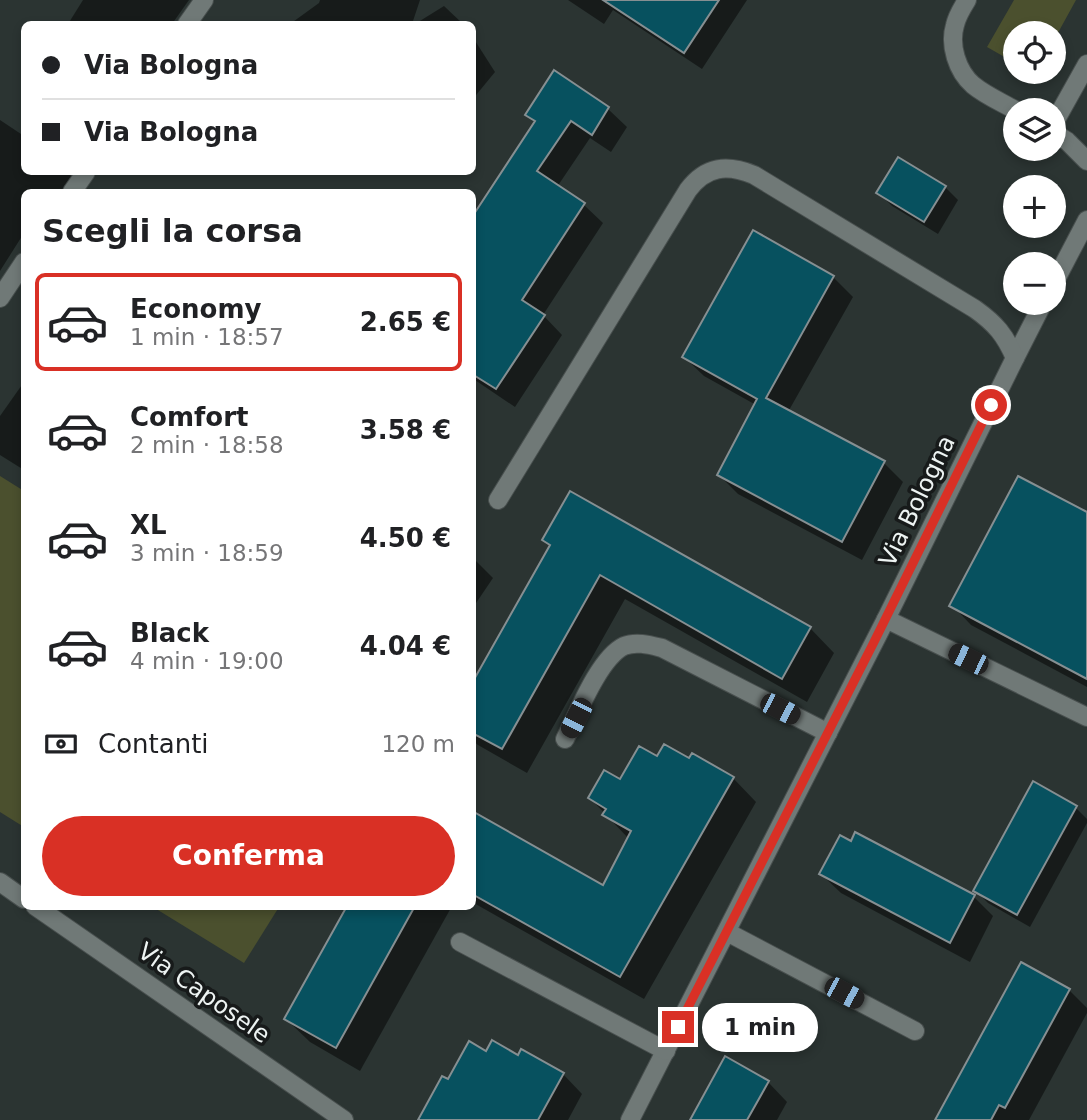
<!DOCTYPE html>
<html lang="it">
<meta charset="utf-8">
<style>
:root{--surface:#fff;--page:#f6f6f6;--text:#202124;--muted:#757577;--line:#e0e0e0;--accent:#d93025}
body{margin:0;font-family:"DejaVu Sans",sans-serif;background:var(--page);color:var(--text);height:100vh;display:flex;flex-direction:column;font-size:26px;white-space:nowrap}
*{box-sizing:border-box;margin:0}
p{font-size:23px;color:var(--muted)}
.icon{flex:none;width:38px;height:38px;fill:none;stroke:currentColor;stroke-width:2;stroke-linecap:round;stroke-linejoin:round}
.map{position:relative;flex:1;overflow:hidden}
.drawer{position:absolute;left:21px;top:189px;width:455px;height:721px;display:flex;flex-direction:column;background:var(--surface);border-radius:10px;box-shadow:0 4px 10px #0003}
.drawer>*{flex:none}
.banner{position:absolute;left:21px;top:21px;width:455px;height:154px;border-radius:10px;box-shadow:0 4px 10px #0003;display:grid;align-content:center;height:154px;padding:0 21px;background:var(--surface)}
.buttons{position:absolute;left:1003px;top:21px;display:grid;gap:14px}
.buttons a{display:grid;place-items:center;width:63px;height:63px;border-radius:50%;background:var(--surface);box-shadow:0 4px 10px #0003;font-size:35px}
.end{position:absolute;width:32px;height:32px;margin:-16px;border:9px solid #d93025;background:#fff;box-shadow:0 0 0 4px #fff}
.from{border-radius:50%}
.bubble{position:absolute;height:49px;border-radius:24px;background:var(--surface);box-shadow:0 4px 10px #0003;font-size:23px;font-weight:700;line-height:49px;text-align:center}
.car{position:absolute;width:21px;height:42px;margin:-21px -10px;border-radius:9px;box-shadow:0 0 5px 2px #0007;background:linear-gradient(#222 24%,#8ab4d8 0 40%,#222 0 76%,#8ab4d8 0 86%,#222 0)}
.banner b{display:flex;align-items:center;gap:24px;height:66px;font-size:26px}
.banner b+b{border-top:2px solid var(--line)}
.banner i{width:18px;height:18px;background:var(--text)}
ul{padding:0;list-style:none}
li{display:flex;align-items:center;gap:21px;height:98px;margin:0 14px 10px;padding:0 7px;border:4px solid transparent;border-radius:10px}
li div{flex:1}
li b{display:block;font-size:26px}
li em{font-style:normal;font-weight:700}
li.active{border-color:var(--accent)}
li>.icon{width:63px;height:63px;stroke-width:1.5}
h2{padding:0 21px;font-size:32px;line-height:84px}
.pay{display:flex;align-items:center;gap:18px;height:77px;padding:0 21px;font-size:26px}
.pay p{margin-inline-start:auto}
.button{display:flex;gap:14px;margin-top:auto;padding:14px 21px}
.button a{flex:1;height:80px;border-radius:42px;background:var(--accent);color:#fff;font-size:28px;font-weight:700;line-height:80px;text-align:center}
.map>svg:first-child{display:block}
</style>
<div class="map">
<svg width="1087" height="1120" viewBox="0 0 1087 1120">
<rect width="100%" height="100%" fill="#2b3432"/>
<g fill="#4b502e">
<path d="M1014,0h62l-22,40v-7h-39v30l-28,-16z"/>
<path d="M0,476l24,15v336l-24,-15z"/>
<path d="M153,907h126l-35,56z"/>
</g>
<g fill="#0007">
<path d="M83,0h106l-17,24h-104z"/>
<path d="M320,0h100l-8,24h-122l29,-21z"/>
<path d="M568,0h179l-45,69 -89,-59 -9,14z"/>
<path d="M444,6l19,18h-48z"/>
<path d="M472,36l23,36 -23,28z"/>
<path d="M554,73l54,36 19,18 -16,25 -21,-14 -33,49 27,18 19,18 -60,92 19,20 -47,72 -43,-29v-158l64,-97 -9,-9z"/>
<path d="M0,120l24,16v36h47l-1,3 17,17 3,-3 4,3h-70v41l-24,38z"/>
<path d="M945,187l13,13 -20,34 -46,-28 -13,-13z"/>
<path d="M833,277l20,20 -65,115 96,51 19,19 -41,78 -124,-66 -19,-19 37,-70 -52,-29 -20,-19z"/>
<path d="M24,382v88l-24,-15v-39z"/>
<path d="M1087,515v172l-116,-62 -19,-20z"/>
<path d="M544,540l266,88 24,25 -27,49 -182,-103 -98,174 -49,-28 -6,-5v-53l79,-140z"/>
<path d="M472,557l21,21 -21,31z"/>
<path d="M658,759l32,1 43,18 23,24 -112,197 -172,-97v-89l131,74 26,-48 -39,-41 31,-16z"/>
<path d="M1075,807l12,12v4l-57,104 -42,-24 -13,-13z"/>
<path d="M821,874l153,23 19,19 -23,46 -129,-69z"/>
<path d="M349,906h103l-92,165 -50,-29 -24,-23z"/>
<path d="M1069,990l18,18v5l-58,107h-92z"/>
<path d="M519,1057l44,17 19,20 -14,26h-142l22,-39z"/>
<path d="M768,1082l19,20 -10,18h-85z"/>
</g>
<g fill="#07515f" stroke="#868f92" stroke-width="2">
<path d="M603,0h116l-35,53z"/>
<path d="M554,70l55,37 -17,28 -21,-14 -34,50 48,32 -63,97 23,15 -49,74 -24,-15v-157l63,-96 -10,-6z"/>
<path d="M898,157l48,29 -22,36 -48,-29z"/>
<path d="M753,230l81,46 -68,122 119,63 -43,81 -125,-67 40,-76 -75,-42z"/>
<path d="M1018,476l69,36v167l-138,-73z"/>
<path d="M570,491l241,136 -29,52 -182,-104 -98,174 -30,-16v-50l78,-138 -8,-5z"/>
<path d="M664,744l25,14 3,-5 42,24 -114,200 -148,-83v-83l131,74 28,-54 -29,-16 4,-6 -18,-11 16,-28 16,9 19,-33 18,10z"/>
<path d="M1033,781l44,25 -60,109 -44,-24z"/>
<path d="M855,832l120,63 -25,48 -131,-69 21,-39 11,6z"/>
<path d="M347,906h68l-79,142 -52,-29z"/>
<path d="M1021,962l49,27 -65,119 -6,-3 -8,15h-56z"/>
<path d="M492,1040l26,15 3,-6 43,24 -26,47h-120l24,-44 6,3 21,-38 17,10z"/>
<path d="M725,1056l44,25 -22,39h-57z"/>
</g>
<g fill="none" stroke-linecap="round" stroke-linejoin="round">
<g stroke="#484f4e" stroke-width="20">
<g id="minor">
<path d="M967,0c-5,8 -10,16 -12,25 -6,20 2,46 18,60 12,10 28,17 42,25"/>
<path d="M187,24l17,-24"/>
<path d="M1054,123l33,-59"/>
<path d="M1054,133l13,8 20,20"/>
<path d="M72,192l14,-20"/>
<path d="M1054,283l33,-63"/>
<path d="M0,298l24,-36"/>
<path d="M1015,358l28,-55"/>
<path d="M498,500l190,-310c18,-24 39,-26 66,-15l221,134c21,15 30,26 40,49l-129,261 -256,501"/>
<path d="M886,619l201,98"/>
<path d="M565,739c12,-24 34,-81 59,-93 12,-5 26,-1 38,2l166,85"/>
<path d="M0,882l24,17"/>
<path d="M35,906l309,214"/>
<path d="M727,932l188,99"/>
<path d="M460,942l206,109"/>
</g>
</g>
<use href="#minor" stroke="#707977" stroke-width="18"/>
</g>
<g fill="none" stroke-linecap="round" stroke-linejoin="round">
<path stroke="#d93025" stroke-width="9" d="M678,1027l196,-385 117,-237"/>
</g>
<g text-anchor="middle" dominant-baseline="central" stroke-width="7" stroke-linejoin="round" paint-order="stroke">
<g font-size="24" fill="#edf3f2" stroke="#171a1a">
<text transform="translate(917 501) rotate(-64)">Via Bologna</text>
<text transform="translate(204 993) rotate(35)">Via Caposele</text>
</g>
</g>
</svg>
<div class="buttons">
<a><svg class="icon" aria-label="locate" viewBox="0 0 24 24"><circle cx="12" cy="12" r="6"/><path d="M12 2v4M12 18v4M2 12h4M18 12h4"/></svg></a>
<a><svg class="icon" aria-label="layers" viewBox="0 0 24 24"><path d="M12 4l9 5-9 5-9-5zM3 14l9 5 9-5"/></svg></a>
<a>+</a>
<a>−</a>
</div>
<i class="end from" style="left:991px;top:405px"></i>
<i class="end" style="left:678px;top:1027px"></i>
<div class="bubble" style="left:702px;top:1003px;width:116px">1 min</div>
<i class="car" style="left:968px;top:659px;rotate:296deg"></i>
<i class="car" style="left:780px;top:709px;rotate:117deg"></i>
<i class="car" style="left:576px;top:718px;rotate:207deg"></i>
<i class="car" style="left:844px;top:993px;rotate:118deg"></i>
<div class="banner">
<b><i class="from"></i>Via Bologna</b>
<b><i></i>Via Bologna</b>
</div>
<section class="drawer">
<h2>Scegli la corsa</h2>
<ul>
<li class="active"><svg class="icon" aria-label="car" viewBox="0 0 24 24"><path d="M5 17H2v-5l4-1 3-4h7l3 4 3 1v5h-3M9 17h6M6 11h13"/><circle cx="7" cy="17" r="2"/><circle cx="17" cy="17" r="2"/></svg><div><b>Economy</b><p>1 min · 18:57</p></div><em>2.65 €</em></li>
<li><svg class="icon" aria-label="car" viewBox="0 0 24 24"><path d="M5 17H2v-5l4-1 3-4h7l3 4 3 1v5h-3M9 17h6M6 11h13"/><circle cx="7" cy="17" r="2"/><circle cx="17" cy="17" r="2"/></svg><div><b>Comfort</b><p>2 min · 18:58</p></div><em>3.58 €</em></li>
<li><svg class="icon" aria-label="car" viewBox="0 0 24 24"><path d="M5 17H2v-5l4-1 3-4h7l3 4 3 1v5h-3M9 17h6M6 11h13"/><circle cx="7" cy="17" r="2"/><circle cx="17" cy="17" r="2"/></svg><div><b>XL</b><p>3 min · 18:59</p></div><em>4.50 €</em></li>
<li><svg class="icon" aria-label="car" viewBox="0 0 24 24"><path d="M5 17H2v-5l4-1 3-4h7l3 4 3 1v5h-3M9 17h6M6 11h13"/><circle cx="7" cy="17" r="2"/><circle cx="17" cy="17" r="2"/></svg><div><b>Black</b><p>4 min · 19:00</p></div><em>4.04 €</em></li>
</ul>
<div class="pay"><svg class="icon" aria-label="cash" viewBox="0 0 24 24"><path d="M3 7h18v10H3z"/><circle cx="12" cy="12" r="2"/></svg>Contanti<p>120 m</p></div>
<div class="button"><a>Conferma</a></div>
</section>
</div>
